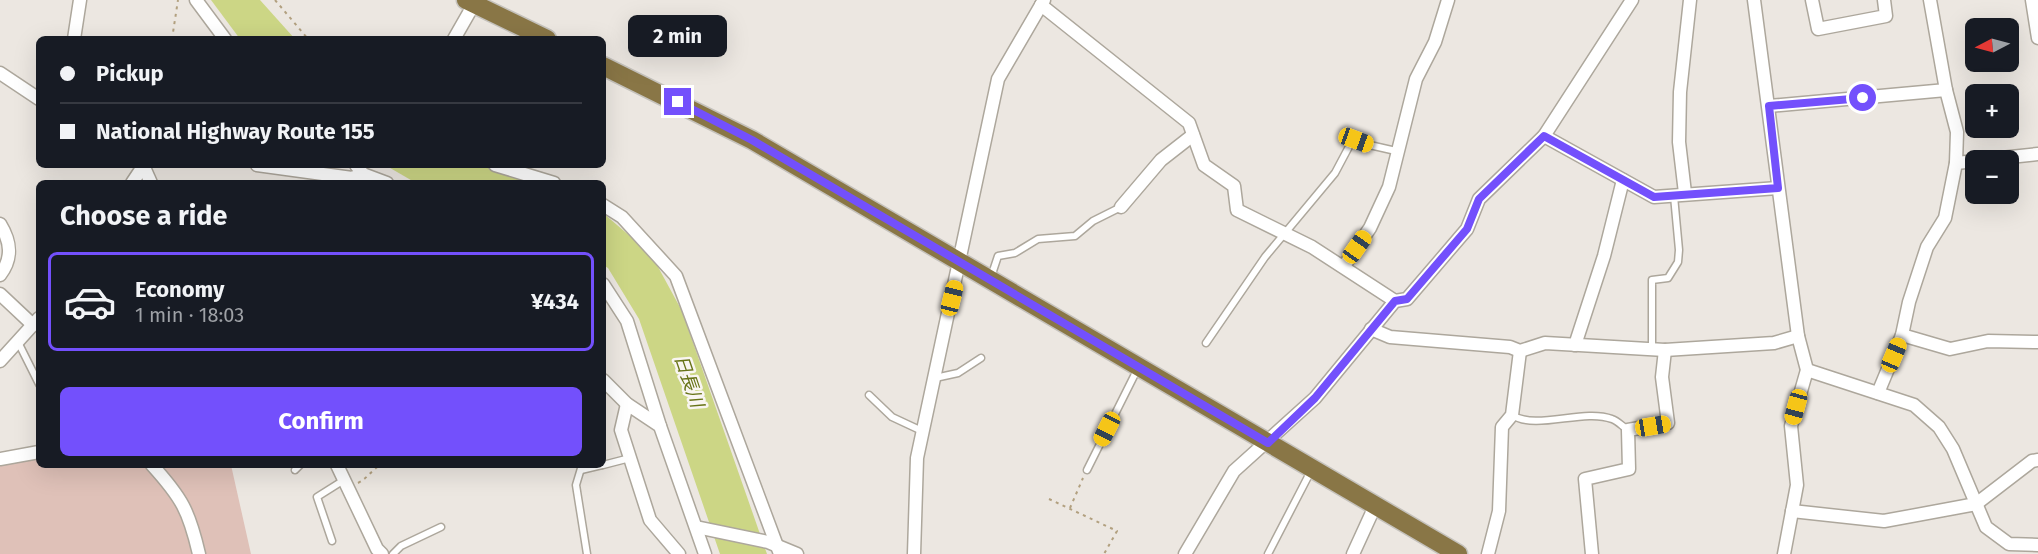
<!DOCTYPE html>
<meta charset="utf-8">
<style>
:root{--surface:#171b24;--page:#20242c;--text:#f1f3f6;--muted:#9ea1a6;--line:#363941;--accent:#7350fc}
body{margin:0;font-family:"Fira Sans","Noto Sans JP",sans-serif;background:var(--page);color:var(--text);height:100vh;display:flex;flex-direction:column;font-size:22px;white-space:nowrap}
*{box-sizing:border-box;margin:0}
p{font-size:20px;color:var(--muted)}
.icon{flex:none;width:33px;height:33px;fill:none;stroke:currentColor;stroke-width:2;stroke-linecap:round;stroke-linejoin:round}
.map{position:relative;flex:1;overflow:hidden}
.sheet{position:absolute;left:36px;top:180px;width:570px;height:288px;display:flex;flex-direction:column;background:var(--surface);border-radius:9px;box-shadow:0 6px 24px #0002}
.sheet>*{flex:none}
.banner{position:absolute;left:36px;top:36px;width:570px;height:132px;border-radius:9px;box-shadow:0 6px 24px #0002;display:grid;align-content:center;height:132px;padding:0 24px;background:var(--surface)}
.needle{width:39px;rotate:264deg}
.tools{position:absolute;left:1965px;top:18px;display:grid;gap:12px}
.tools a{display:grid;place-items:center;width:54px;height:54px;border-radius:9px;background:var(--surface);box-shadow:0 6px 24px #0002;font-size:30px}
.end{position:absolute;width:27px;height:27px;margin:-14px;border:8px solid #7350fc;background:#fff;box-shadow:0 0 0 3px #fff}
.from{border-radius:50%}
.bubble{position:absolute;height:42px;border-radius:9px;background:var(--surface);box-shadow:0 6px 24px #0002;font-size:20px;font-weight:700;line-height:42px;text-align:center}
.car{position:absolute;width:18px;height:36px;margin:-18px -9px;border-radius:8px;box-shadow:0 0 4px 2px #0007;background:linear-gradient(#f5c518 24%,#345 0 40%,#f5c518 0 76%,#345 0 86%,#f5c518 0)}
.banner b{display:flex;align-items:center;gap:21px;height:57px;font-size:22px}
.banner b+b{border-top:2px solid var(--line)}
.banner i{width:15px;height:15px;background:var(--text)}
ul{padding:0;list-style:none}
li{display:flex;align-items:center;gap:18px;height:99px;margin:0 12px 9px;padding:0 12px;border:3px solid transparent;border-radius:9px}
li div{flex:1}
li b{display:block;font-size:22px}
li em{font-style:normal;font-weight:700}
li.on{border-color:var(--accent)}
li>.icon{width:54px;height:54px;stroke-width:1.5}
h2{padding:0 24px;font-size:27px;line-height:72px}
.cta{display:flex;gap:12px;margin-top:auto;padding:12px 24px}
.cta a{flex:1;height:69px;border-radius:9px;background:var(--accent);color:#fff;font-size:24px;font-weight:700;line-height:69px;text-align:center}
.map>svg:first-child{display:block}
</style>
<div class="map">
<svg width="2038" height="554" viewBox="0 0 2038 554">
<rect width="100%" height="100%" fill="#ece7e1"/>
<path fill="#dfc1b8" d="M39,452v13h192l20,89h-251v-95z"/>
<g fill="#ccd685">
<path d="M211,0h49l35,39h-55z"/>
<path d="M385,165h94l54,18h-117z"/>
<path d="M603,213l48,41 31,57 85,243h-47l-81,-235 -31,-51 -5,-3z"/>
</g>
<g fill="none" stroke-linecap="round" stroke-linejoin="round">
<g stroke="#ada79c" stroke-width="9">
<g id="service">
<path d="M991,277l7,-21 17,-3 23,-14 37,-3 18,-15 28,-14"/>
<path d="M18,342l21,42"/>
<path d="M1206,343l59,-86 70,-84 17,-32 44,10"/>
<path d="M1652,348v-68l16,-2 10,-16 1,-12 -5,-54"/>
<path d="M935,378l23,-5 23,-15"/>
<path d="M869,395l23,22 30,14"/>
<path d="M1512,415c25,16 71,-7 100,4 6,2 11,8 16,11"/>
<path d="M582,465l-6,20 11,69"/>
<path d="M603,465l27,-7"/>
<path d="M295,470l5,-5"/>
<path d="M581,470l21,-5"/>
<path d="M1087,470l51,-102"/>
<path d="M332,541l-15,-44 27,-17"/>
<path d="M393,554l8,-8 40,-19"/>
<path d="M1268,554l44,-85"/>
</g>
</g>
<g stroke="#ada79c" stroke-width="15">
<g id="minor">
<path d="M196,0l29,39"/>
<path d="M1754,0l44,336 9,34 -16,56 6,59 -13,69"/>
<path d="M1812,0l6,29 68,-13 -2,-16"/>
<path d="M2032,0l6,38"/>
<path d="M1041,5l148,118 15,42 30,21 3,24 75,37 83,54"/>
<path d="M74,39l6,-39"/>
<path d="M454,39l20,-35"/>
<path d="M0,73l39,26"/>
<path d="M1769,106l177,-16"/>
<path d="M1544,136l110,61 124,-9"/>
<path d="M1982,160l56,-6"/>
<path d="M1956,163l20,-2"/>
<path d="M143,165l8,18"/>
<path d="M257,165l95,13 11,-4"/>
<path d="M356,165l7,9 24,9"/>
<path d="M495,165l59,18"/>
<path d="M132,183l12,-18"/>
<path d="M1685,193l-6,-51 1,-50 10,-92"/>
<path d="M603,205l19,12 54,59 104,278"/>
<path d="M1121,207l40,-47 32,-25"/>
<path d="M0,224c11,18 13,34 0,51"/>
<path d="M1344,266l26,-38 19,-41 27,-108 19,-37 13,-42"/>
<path d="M603,284l24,37 33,105"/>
<path d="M0,294l33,31"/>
<path d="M1371,329l19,8 120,10 10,4 25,-8 120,7 109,-7 24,-7"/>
<path d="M1902,335l48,14 38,-8 50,1"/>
<path d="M1575,345l29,-89 19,-76"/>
<path d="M0,361l39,-43"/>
<path d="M1807,370l107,35 25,22 14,22 33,78 23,17 29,1"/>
<path d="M603,380l24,24 33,22 45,128"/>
<path d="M1878,393l24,-58 7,-33 18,-55 18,-29 11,-55 1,-31 -11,-42 -16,-90"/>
<path d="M627,404l-6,26 29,90 29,34"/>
<path d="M0,459l39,-7"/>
<path d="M152,465c30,33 37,46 47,89"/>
<path d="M337,465l40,84 5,5"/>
<path d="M1792,511l92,10 92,-17 56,-43 6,-1"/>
<path d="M696,527l72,15 29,12"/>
<path d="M914,554l3,-96 81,-379 46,-79"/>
<path d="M1185,554l49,-83 81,-73 80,-97 12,-2 60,-70 12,-30 65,-63 88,-136"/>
<path d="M1353,554l22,-48"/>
<path d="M1488,554l11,-43 3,-84 10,-12 8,-64"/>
<path d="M1592,554l-7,-75 44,-10 -1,-39 40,-7 -6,-46 3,-27"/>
</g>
</g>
<g stroke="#c5c2bc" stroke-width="21">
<g id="trunk">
<path d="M466,0l81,39"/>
<path d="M603,66l149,74 706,414"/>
</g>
</g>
<g stroke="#b2a07f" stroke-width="2" stroke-dasharray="3 4.5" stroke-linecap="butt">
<path d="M275,0l33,39"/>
<path d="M172,39l6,-39"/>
<path d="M358,483c10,-5 13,-13 23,-18"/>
<path d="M1049,499l68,32 -13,23"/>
<path d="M1070,508l13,-30"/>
</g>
<use href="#service" stroke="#fff" stroke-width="6"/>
<use href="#minor" stroke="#fff" stroke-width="12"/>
<use href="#trunk" stroke="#897646" stroke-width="18"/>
</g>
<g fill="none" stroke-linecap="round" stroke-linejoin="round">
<path stroke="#7350fc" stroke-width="8" d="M678,102l74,38 516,303 47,-45 80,-97 12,-2 60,-70 12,-30 65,-63 110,61 124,-9 -9,-82 94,-8"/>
</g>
<g text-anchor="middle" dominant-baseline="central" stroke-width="5" stroke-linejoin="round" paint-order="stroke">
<g font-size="18" font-style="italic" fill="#677316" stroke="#f9f5f1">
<text transform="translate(689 381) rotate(71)">日長川</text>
</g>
</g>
</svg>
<div class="tools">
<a><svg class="needle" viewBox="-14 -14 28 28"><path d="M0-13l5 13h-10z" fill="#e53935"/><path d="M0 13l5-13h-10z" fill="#9ea1a6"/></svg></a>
<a>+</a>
<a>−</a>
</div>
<i class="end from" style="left:1863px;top:98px"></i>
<i class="end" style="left:678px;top:102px"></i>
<div class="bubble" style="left:628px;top:15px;width:99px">2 min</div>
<i class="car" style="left:1356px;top:140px;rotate:110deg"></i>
<i class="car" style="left:1357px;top:247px;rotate:35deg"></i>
<i class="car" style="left:952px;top:298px;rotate:14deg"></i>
<i class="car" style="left:1894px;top:355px;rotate:23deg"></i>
<i class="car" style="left:1796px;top:407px;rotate:195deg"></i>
<i class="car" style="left:1653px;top:426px;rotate:81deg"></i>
<i class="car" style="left:1107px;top:429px;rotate:207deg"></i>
<div class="banner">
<b><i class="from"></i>Pickup</b>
<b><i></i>National Highway Route 155</b>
</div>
<section class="sheet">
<h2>Choose a ride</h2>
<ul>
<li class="on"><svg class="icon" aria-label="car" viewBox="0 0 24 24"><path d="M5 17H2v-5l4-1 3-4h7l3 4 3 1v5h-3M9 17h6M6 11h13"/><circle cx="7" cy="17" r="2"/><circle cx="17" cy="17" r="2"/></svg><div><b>Economy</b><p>1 min · 18:03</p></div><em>¥434</em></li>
</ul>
<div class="cta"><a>Confirm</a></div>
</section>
</div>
